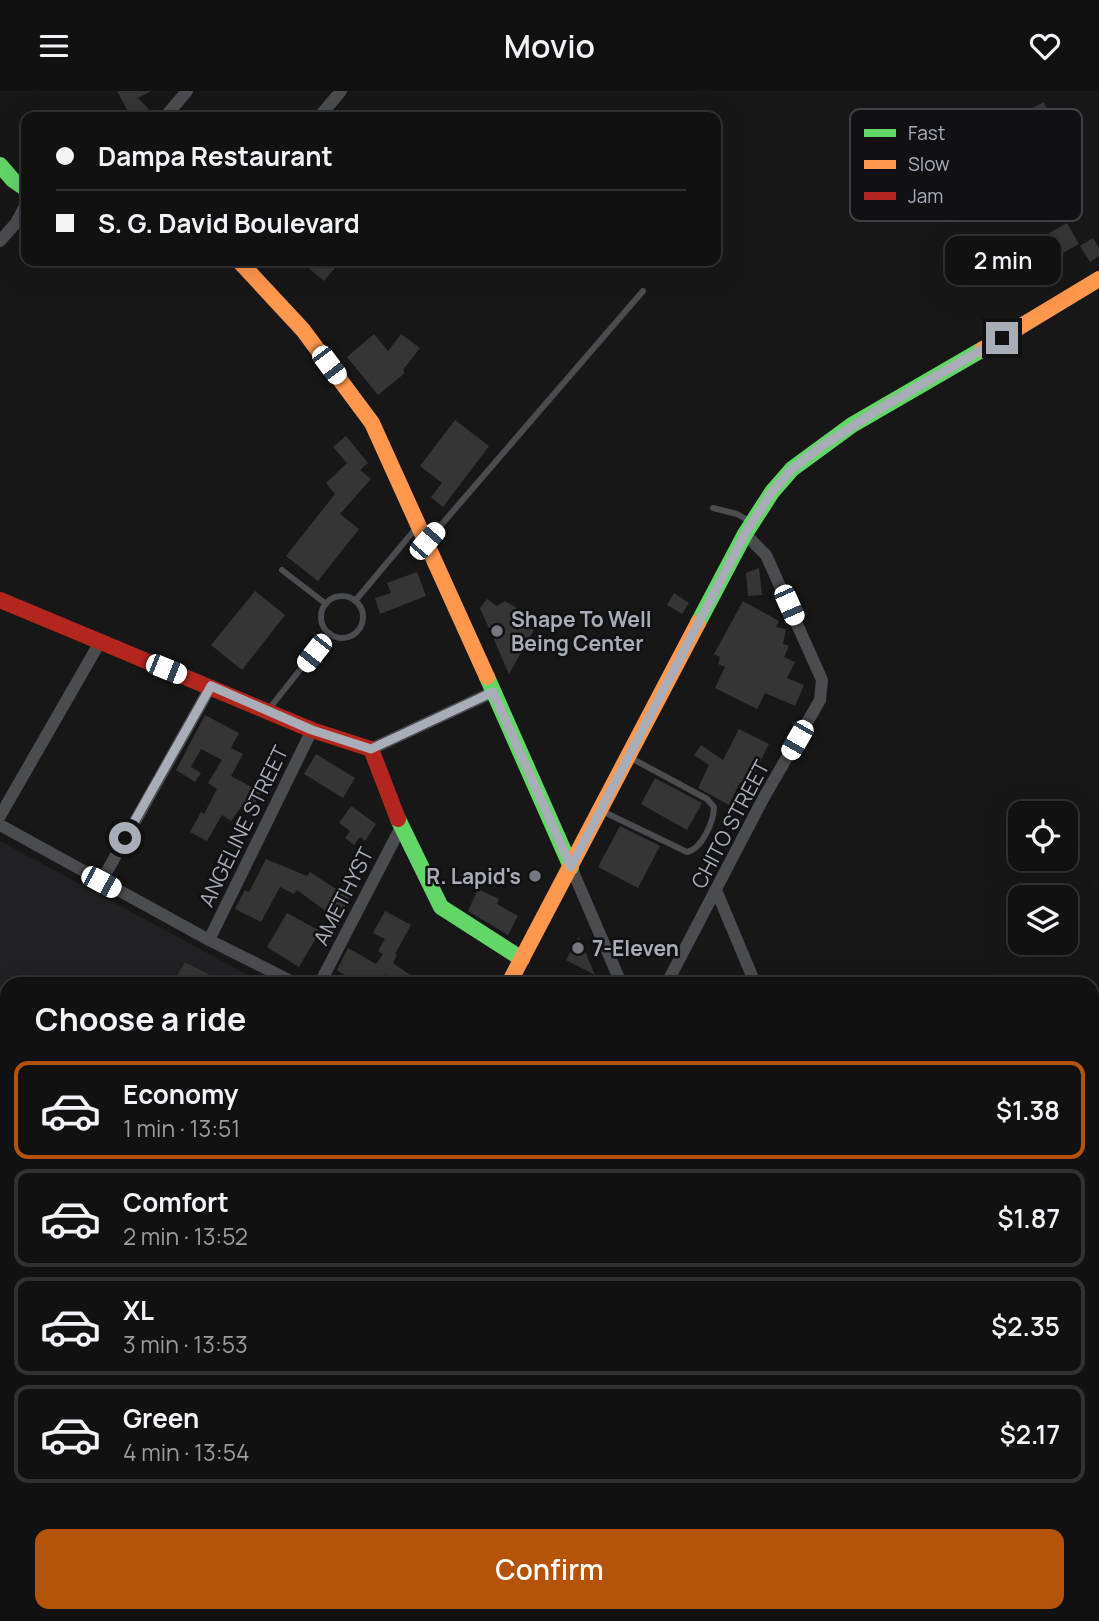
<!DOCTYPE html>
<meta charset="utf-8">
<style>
:root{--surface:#111;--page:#1a1a1a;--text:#f1f3f6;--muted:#9c9d9f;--line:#303131;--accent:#b45309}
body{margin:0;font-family:Manrope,sans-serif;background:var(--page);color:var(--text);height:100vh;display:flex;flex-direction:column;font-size:26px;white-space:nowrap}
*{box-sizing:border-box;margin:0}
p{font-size:23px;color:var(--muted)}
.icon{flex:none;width:38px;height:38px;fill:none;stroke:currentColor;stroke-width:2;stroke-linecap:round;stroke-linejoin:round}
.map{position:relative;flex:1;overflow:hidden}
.drawer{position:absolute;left:0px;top:886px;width:1099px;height:646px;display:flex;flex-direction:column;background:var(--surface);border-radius:21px 21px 0 0;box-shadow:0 7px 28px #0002,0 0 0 2px var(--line)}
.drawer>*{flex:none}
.top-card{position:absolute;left:21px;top:21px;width:700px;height:154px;border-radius:14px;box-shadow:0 7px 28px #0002,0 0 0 2px var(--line);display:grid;align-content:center;height:154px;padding:0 35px;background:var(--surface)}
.tools{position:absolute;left:1008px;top:710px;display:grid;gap:14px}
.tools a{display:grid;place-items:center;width:70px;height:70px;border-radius:14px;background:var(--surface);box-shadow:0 7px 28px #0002,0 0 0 2px var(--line);font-size:35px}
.end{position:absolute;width:32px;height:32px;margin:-16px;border:9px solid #a8adb8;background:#111;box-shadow:0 0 0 4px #111}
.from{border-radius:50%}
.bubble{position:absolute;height:49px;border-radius:14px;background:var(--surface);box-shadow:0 7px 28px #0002,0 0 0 2px var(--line);font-size:23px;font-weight:600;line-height:49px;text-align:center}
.car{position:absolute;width:21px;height:42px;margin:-21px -10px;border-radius:9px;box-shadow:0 0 5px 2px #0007;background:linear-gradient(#fff 24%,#345 0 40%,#fff 0 76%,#345 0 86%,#fff 0)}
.top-card b{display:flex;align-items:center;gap:24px;height:66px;font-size:26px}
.top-card b+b{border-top:2px solid var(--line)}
.top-card i{width:18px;height:18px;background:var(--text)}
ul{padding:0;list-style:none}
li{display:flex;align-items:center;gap:21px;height:98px;margin:0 14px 10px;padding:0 21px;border:4px solid var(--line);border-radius:14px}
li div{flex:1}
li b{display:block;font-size:26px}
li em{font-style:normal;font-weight:600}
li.active{border-color:var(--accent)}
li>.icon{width:63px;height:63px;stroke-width:1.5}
h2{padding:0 35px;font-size:32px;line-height:84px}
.button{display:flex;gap:14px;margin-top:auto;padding:14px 35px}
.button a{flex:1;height:80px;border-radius:14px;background:var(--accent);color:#fff;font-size:28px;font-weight:600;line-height:80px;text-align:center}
header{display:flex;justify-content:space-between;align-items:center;height:91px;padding:0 35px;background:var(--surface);font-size:32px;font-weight:600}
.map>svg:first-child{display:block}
</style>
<header><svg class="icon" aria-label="menu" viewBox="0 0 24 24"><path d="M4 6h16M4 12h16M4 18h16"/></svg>Movio<svg class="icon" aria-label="heart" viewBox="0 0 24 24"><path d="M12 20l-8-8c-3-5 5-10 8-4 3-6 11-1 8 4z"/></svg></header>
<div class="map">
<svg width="1099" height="1530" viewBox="0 0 1099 1530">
<rect width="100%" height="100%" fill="#171717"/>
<path fill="#212123" d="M0,750l263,142h-256v287l-7,-3z"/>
<path fill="#1d241e" d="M0,989l7,4v39l-3,5 -4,-3z"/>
<g fill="#353536">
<path d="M117,0h34l-13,7 18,19h-25z"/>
<path d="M1044,11l5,13 -22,12 -7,-12z"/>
<path d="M1067,132l12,21 -18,10 -12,-21z"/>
<path d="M1093,147l6,10v8l-9,6 -10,-16z"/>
<path d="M300,170h41l-17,20z"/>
<path d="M374,243l14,17 13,-17 19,14 -17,22 2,3 -27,22 -31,-38z"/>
<path d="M455,329l34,26 -46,61 -12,-10 11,-14 -22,-17z"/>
<path d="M346,345l22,27 -8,7 11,9 -31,35 19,15 -41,52 -32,-25 49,-62 -9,-11 21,-20 -14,-16z"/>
<path d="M759,477l3,27 -14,1 -2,-23z"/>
<path d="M417,481l9,24 -46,18 -5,-16 16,-5 -4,-10z"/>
<path d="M255,500l30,24 -43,55 -31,-25z"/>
<path d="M674,502l15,10 -7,11 -15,-9z"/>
<path d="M487,508l10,7 8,-5 15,9 -1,12 15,8 -25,44 -29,-66z"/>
<path d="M743,510l36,20 -3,6 10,2 -3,15 6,2 -5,11 11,5 -8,16 17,7 -9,21 -30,-13 -8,16 -42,-21 10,-21 -7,-3 2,-7 -6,-3z"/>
<path d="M205,624l34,18 -8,15 12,6 -12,22 30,16 -11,20 -9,-5 -10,14 -9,-6 -15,26 -17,-9 11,-20 3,2 13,-25 -9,-6 14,-23 -21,-11 -10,18 10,6 -6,9 -19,-12z"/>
<path d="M739,638l30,15 -21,42 -8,-4 -11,23 -31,-17 11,-23 -15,-10 7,-10 22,15z"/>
<path d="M316,663l39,24 -12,20 -39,-24z"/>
<path d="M655,687l47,25 -15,27 -46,-26z"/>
<path d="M351,715l25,18 -11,17 -5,-4 -6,8 -9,-7 5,-7 -11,-8z"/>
<path d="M620,735l40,20 -22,42 -40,-21z"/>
<path d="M266,768l41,17 3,-4 40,26 -9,15 -6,-4 -4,6 -34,-25 -3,4 -14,-7 -19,35 -26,-13 10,-19 4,2z"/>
<path d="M478,798l21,10 -2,5 21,12 -10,19 -40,-24z"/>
<path d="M385,820l26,14 -16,29 2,1 -4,8 29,20h-23l-14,-9 -6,9h-23l-19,-13 11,-22 28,16 7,-10 -5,-3 7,-12 -12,-6z"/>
<path d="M287,822l33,18 -21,36 -32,-20z"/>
<path d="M579,846l16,38 -29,-15z"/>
<path d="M185,871l40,21h-52z"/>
</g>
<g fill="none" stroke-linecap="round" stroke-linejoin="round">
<g stroke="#4b4c50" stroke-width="6">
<path d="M713,417l24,6 14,8"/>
<path d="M429,448l214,-248"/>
<path d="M282,479l44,34"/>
<circle cx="342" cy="526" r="21"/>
<path d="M355,510l63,-75"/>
<path d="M269,618l60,-76"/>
<path d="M602,720l85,41c15,-3 27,-31 27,-45l-7,-8 -76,-41"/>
</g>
<g stroke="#4b4c50" stroke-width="12">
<path d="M165,26l22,-26"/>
<path d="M319,26l22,-26"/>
<path d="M0,150l16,-18 10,-19"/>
<path d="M371,658l122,-57"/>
<path d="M0,725l100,-174"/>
<path d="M0,734l209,115 86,43"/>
<path d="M571,776l50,116"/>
<path d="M101,791l110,-196"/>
<path d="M716,799l39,93"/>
<path d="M209,849l103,-210"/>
<path d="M320,892l81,-156"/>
<path d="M667,892l96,-184 57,-99 2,-20 -56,-125 -21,-21"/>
<path d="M0,1200l7,3"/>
<path d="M1092,1201l7,12"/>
<path d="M1092,1298l7,-4"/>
<path d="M0,1336l7,4"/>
<path d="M1092,1405l7,-3"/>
<path d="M0,1466l7,3"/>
<path d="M1092,1492l7,-4"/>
<path d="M112,1524l11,6"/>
<path d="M560,1524l10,6"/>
<path d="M696,1524l1,6"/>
<path d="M815,1524v6"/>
<path d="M294,1530l3,-6"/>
<path d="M412,1530l2,-6"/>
<path d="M586,1530l2,-6"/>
<path d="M850,1530l12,-6"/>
<path d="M1016,1530l12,-6"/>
</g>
<g stroke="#63d668" stroke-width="16">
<path d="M0,74l13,15 13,9"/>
<path d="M698,532l47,-89 27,-42 20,-23 60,-44 131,-76"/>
<path d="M487,586l84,190"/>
<path d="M398,728l43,88 81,52"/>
</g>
<g stroke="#ff974d" stroke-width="16">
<path d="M239,170l64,69 69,93 115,254"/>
<path d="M983,258l116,-70"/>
<path d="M509,892l189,-360"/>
<path d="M176,1530l2,-6"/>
</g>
<path stroke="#b3261e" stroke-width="16" d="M0,509l312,130 59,19 27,70"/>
</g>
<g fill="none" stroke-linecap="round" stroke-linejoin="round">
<path stroke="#a8adb8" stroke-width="9" d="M125,747l86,-152 101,44 59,19 122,-57 78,175 174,-333 26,-41 20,-23 31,-24 59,-38 121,-70"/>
</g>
<g fill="#757880" stroke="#111113" stroke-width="2.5">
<circle cx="497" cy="540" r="7"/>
<circle cx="535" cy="785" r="7"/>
<circle cx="578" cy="857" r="7"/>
</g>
<g text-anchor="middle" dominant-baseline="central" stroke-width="5" stroke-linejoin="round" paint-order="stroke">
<g font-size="21" font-weight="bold" fill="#a8adb8" stroke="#111113" text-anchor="start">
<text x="511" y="528">Shape To Well<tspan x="511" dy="24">Being Center</tspan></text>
<text x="521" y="785" text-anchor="end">R. Lapid's</text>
<text x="592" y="857">7-Eleven</text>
</g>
<g font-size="21" fill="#a8adb8" stroke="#111113">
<text transform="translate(730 733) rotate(-62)">CHITO STREET</text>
<text transform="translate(243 735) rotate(-64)">ANGELINE STREET</text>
<text transform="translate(343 805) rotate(-63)">AMETHYST</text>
</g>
</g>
<rect x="850" y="18" width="232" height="112" rx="10" fill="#111113" stroke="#3e4045" stroke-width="2"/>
<rect x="864" y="38" width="32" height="8" fill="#63d668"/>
<rect x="864" y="69" width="32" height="9" fill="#ff974d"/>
<rect x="864" y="101" width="32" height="8" fill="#b3261e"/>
<g font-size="19" fill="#a8adb8">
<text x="908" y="49">Fast</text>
<text x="908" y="80">Slow</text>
<text x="908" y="112">Jam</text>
</g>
</svg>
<div class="tools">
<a><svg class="icon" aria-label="locate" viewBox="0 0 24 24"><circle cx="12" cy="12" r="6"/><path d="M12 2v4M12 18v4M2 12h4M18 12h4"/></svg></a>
<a><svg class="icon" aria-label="layers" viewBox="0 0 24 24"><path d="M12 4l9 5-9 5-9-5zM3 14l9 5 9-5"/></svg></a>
</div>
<i class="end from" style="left:125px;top:747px"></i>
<i class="end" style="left:1002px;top:247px"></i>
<div class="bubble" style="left:945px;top:145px;width:116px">2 min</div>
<i class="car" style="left:329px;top:274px;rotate:143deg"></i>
<i class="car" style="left:427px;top:450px;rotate:41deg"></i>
<i class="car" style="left:789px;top:514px;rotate:156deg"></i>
<i class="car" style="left:314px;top:562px;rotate:218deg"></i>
<i class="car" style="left:166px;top:578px;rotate:112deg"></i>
<i class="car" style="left:797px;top:649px;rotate:210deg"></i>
<i class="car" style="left:101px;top:791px;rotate:118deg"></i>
<div class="top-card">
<b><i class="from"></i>Dampa Restaurant</b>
<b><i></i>S. G. David Boulevard</b>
</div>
<section class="drawer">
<h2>Choose a ride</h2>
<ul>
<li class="active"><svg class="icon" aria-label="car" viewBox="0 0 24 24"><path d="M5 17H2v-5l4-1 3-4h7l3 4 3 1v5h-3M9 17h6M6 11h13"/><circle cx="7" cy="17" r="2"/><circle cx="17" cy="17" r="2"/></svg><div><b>Economy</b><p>1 min · 13:51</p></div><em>$1.38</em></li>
<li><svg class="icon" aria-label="car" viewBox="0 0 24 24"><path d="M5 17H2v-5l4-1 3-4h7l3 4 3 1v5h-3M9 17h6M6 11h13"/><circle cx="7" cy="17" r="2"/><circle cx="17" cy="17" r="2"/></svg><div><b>Comfort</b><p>2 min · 13:52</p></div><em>$1.87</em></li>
<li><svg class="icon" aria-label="car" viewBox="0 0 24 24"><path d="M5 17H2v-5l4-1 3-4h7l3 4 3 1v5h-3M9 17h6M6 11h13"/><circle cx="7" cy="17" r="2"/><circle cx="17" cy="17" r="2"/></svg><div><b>XL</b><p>3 min · 13:53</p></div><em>$2.35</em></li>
<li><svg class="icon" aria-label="car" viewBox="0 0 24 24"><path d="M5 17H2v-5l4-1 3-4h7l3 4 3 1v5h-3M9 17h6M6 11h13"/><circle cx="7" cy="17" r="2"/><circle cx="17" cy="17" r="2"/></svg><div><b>Green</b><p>4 min · 13:54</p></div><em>$2.17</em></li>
</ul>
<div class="button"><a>Confirm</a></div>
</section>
</div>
